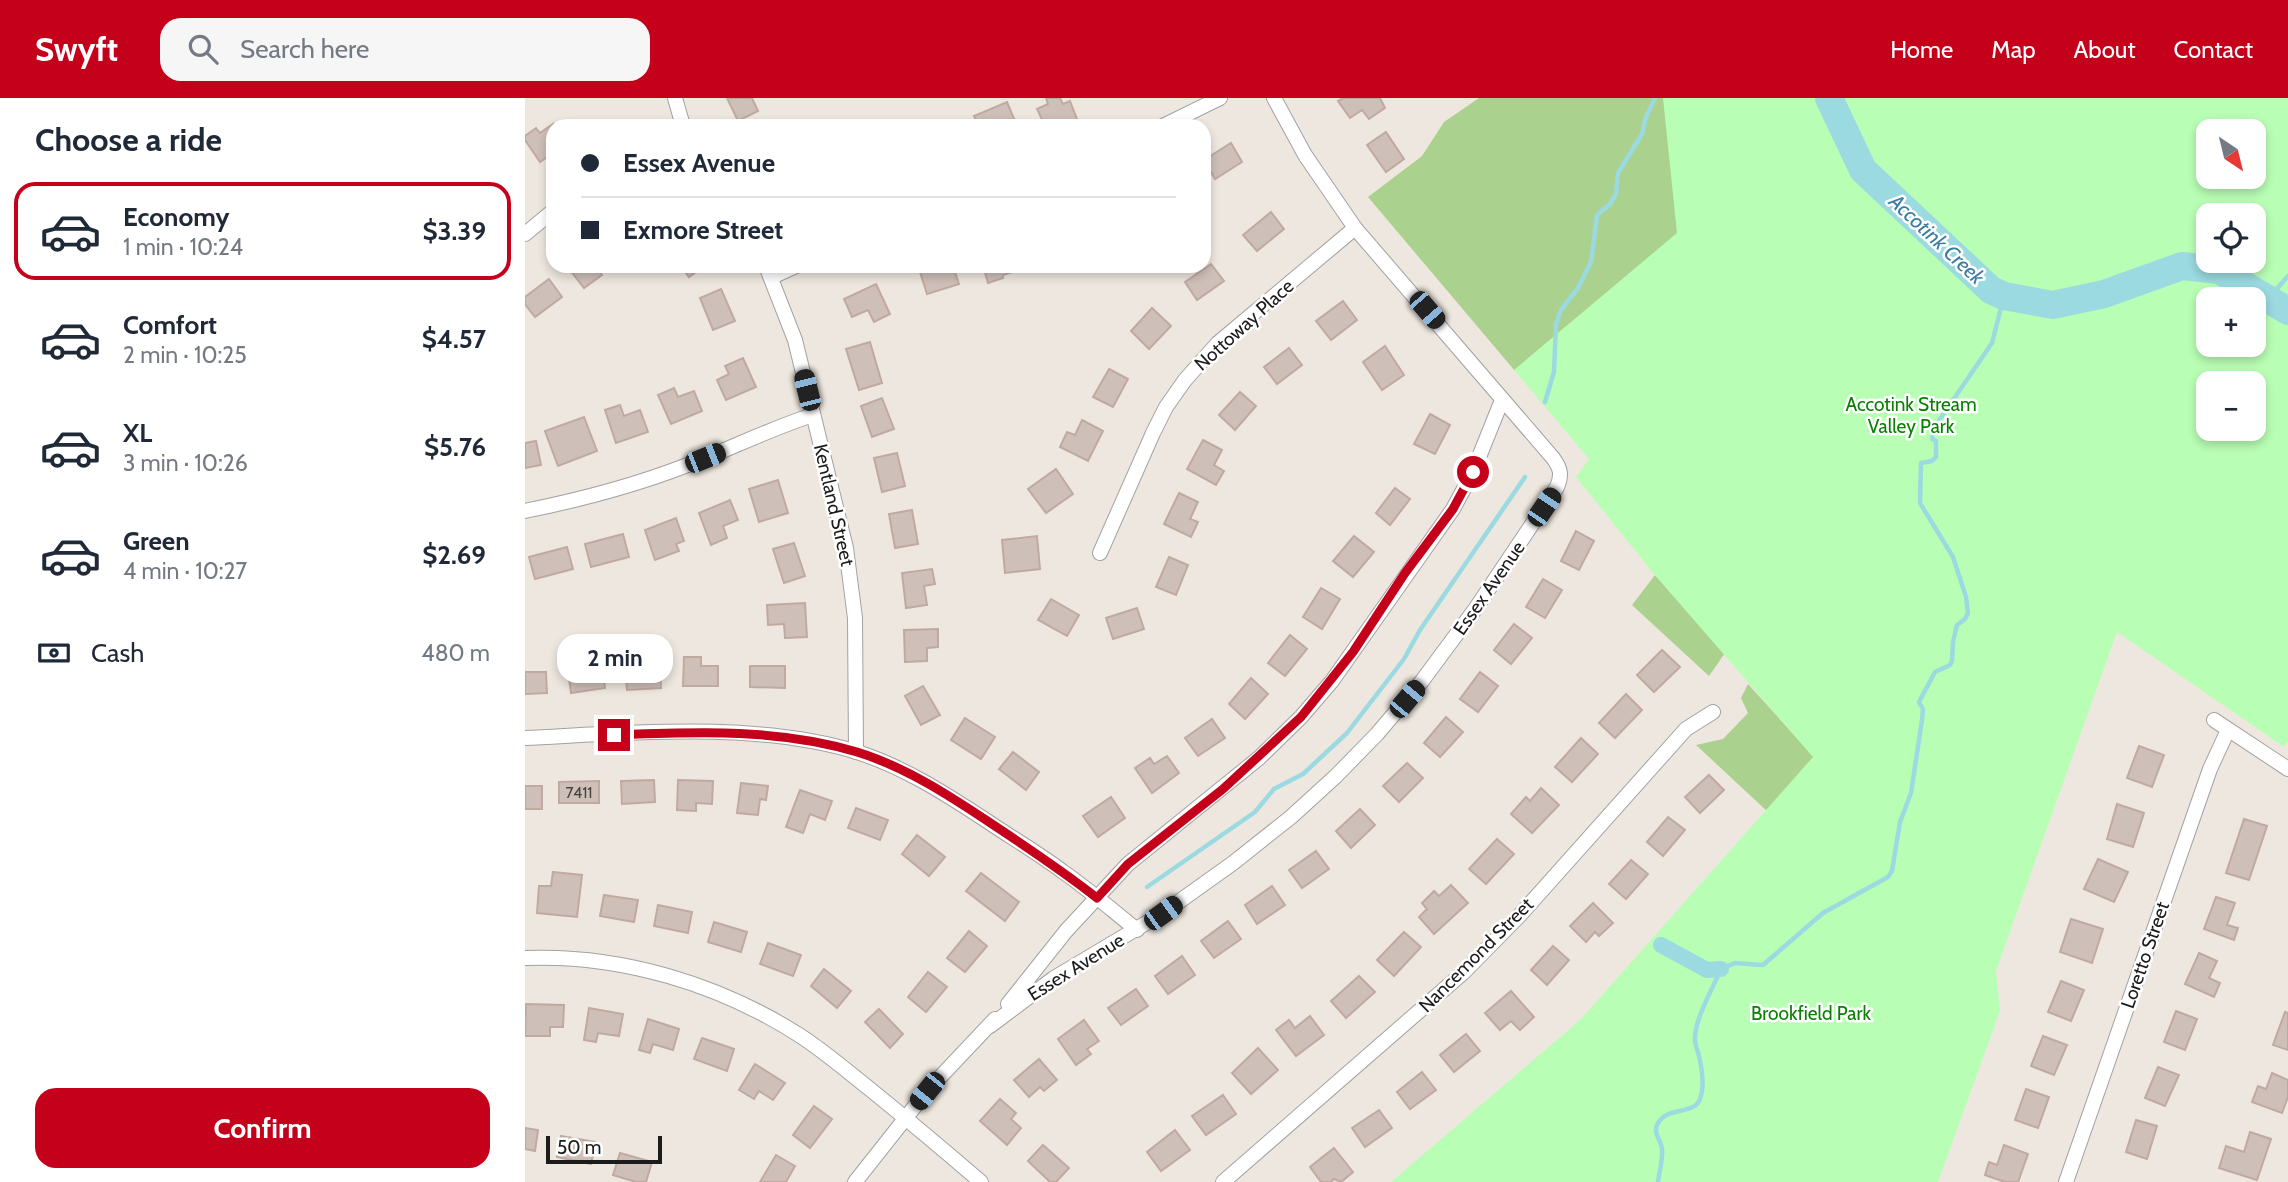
<!DOCTYPE html>
<meta charset="utf-8">
<style>
:root{--surface:#fff;--page:#f6f6f7;--text:#1f2937;--muted:#747a83;--line:#e0e1e3;--accent:#c5001a}
body{margin:0;font-family:Cabin,sans-serif;background:var(--page);color:var(--text);height:100vh;display:flex;flex-direction:column;font-size:26px;white-space:nowrap}
*{box-sizing:border-box;margin:0}
p{font-size:23px;color:var(--muted)}
.icon{flex:none;width:38px;height:38px;fill:none;stroke:currentColor;stroke-width:2;stroke-linecap:round;stroke-linejoin:round}
.map{position:relative;flex:1;overflow:hidden}
.details{display:flex;flex-direction:column;background:var(--surface);width:525px}
.details>*{flex:none}
.guide{position:absolute;left:21px;top:21px;width:665px;height:154px;border-radius:21px;box-shadow:0 4px 10px #0003;display:grid;align-content:center;height:154px;padding:0 35px;background:var(--surface)}
.needle{width:46px;rotate:145deg}
.tools{position:absolute;left:1671px;top:21px;display:grid;gap:14px}
.tools a{display:grid;place-items:center;width:70px;height:70px;border-radius:14px;background:var(--surface);box-shadow:0 4px 10px #0003;font-size:35px}
.scale{position:absolute;left:21px;bottom:18px;width:116px;box-sizing:border-box;padding-left:7px;border:4px solid #1b1b1b;border-top:0;font-size:19px;line-height:24px;white-space:nowrap;color:#1b1b1b;-webkit-text-stroke:5px #fff;paint-order:stroke}
.end{position:absolute;width:32px;height:32px;margin:-16px;border:9px solid #c5001a;background:#fff;box-shadow:0 0 0 4px #fff}
.from{border-radius:50%}
.bubble{position:absolute;height:49px;border-radius:21px;background:var(--surface);box-shadow:0 4px 10px #0003;font-size:23px;font-weight:700;line-height:49px;text-align:center}
.car{position:absolute;width:21px;height:42px;margin:-21px -10px;border-radius:9px;box-shadow:0 0 5px 2px #0007;background:linear-gradient(#222 24%,#8ab4d8 0 40%,#222 0 76%,#8ab4d8 0 86%,#222 0)}
.guide b{display:flex;align-items:center;gap:24px;height:66px;font-size:26px}
.guide b+b{border-top:2px solid var(--line)}
.guide i{width:18px;height:18px;background:var(--text)}
ul{padding:0;list-style:none}
li{display:flex;align-items:center;gap:21px;height:98px;margin:0 14px 10px;padding:0 21px;border:4px solid transparent;border-radius:21px}
li div{flex:1}
li b{display:block;font-size:26px}
li em{font-style:normal;font-weight:700}
li.selected{border-color:var(--accent)}
li>.icon{width:63px;height:63px;stroke-width:1.5}
h2{padding:0 35px;font-size:32px;line-height:84px}
.pay{display:flex;align-items:center;gap:18px;height:77px;padding:0 35px;font-size:26px}
.pay p{margin-inline-start:auto}
.primary-button{display:flex;gap:14px;margin-top:auto;padding:14px 35px}
.primary-button a{flex:1;height:80px;border-radius:21px;background:var(--accent);color:#fff;font-size:28px;font-weight:700;line-height:80px;text-align:center}
header{display:flex;align-items:center;gap:42px;box-sizing:border-box;height:98px;padding:0 35px;background:var(--accent);color:#fff}
header strong{font-size:33px}
nav{display:flex;gap:38px;margin-inline-start:auto;font-size:24px}
.search{width:490px;height:63px;background:var(--page);display:flex;align-items:center;gap:18px;box-sizing:border-box;padding:0 24px;border-radius:21px;color:var(--muted);font-size:26px}
main{display:flex;flex:1;min-height:0}
.map>svg:first-child{display:block}
</style>
<header>
<strong>Swyft</strong>
<div class="search"><svg class="icon" aria-label="search" viewBox="0 0 24 24"><circle cx="10" cy="10" r="6"/><path d="M15 15l6 6"/></svg>Search here</div>
<nav><a>Home</a><a>Map</a><a>About</a><a>Contact</a></nav>
</header>
<main>
<section class="details">
<h2>Choose a ride</h2>
<ul>
<li class="selected"><svg class="icon" aria-label="car" viewBox="0 0 24 24"><path d="M5 17H2v-5l4-1 3-4h7l3 4 3 1v5h-3M9 17h6M6 11h13"/><circle cx="7" cy="17" r="2"/><circle cx="17" cy="17" r="2"/></svg><div><b>Economy</b><p>1 min · 10:24</p></div><em>$3.39</em></li>
<li><svg class="icon" aria-label="car" viewBox="0 0 24 24"><path d="M5 17H2v-5l4-1 3-4h7l3 4 3 1v5h-3M9 17h6M6 11h13"/><circle cx="7" cy="17" r="2"/><circle cx="17" cy="17" r="2"/></svg><div><b>Comfort</b><p>2 min · 10:25</p></div><em>$4.57</em></li>
<li><svg class="icon" aria-label="car" viewBox="0 0 24 24"><path d="M5 17H2v-5l4-1 3-4h7l3 4 3 1v5h-3M9 17h6M6 11h13"/><circle cx="7" cy="17" r="2"/><circle cx="17" cy="17" r="2"/></svg><div><b>XL</b><p>3 min · 10:26</p></div><em>$5.76</em></li>
<li><svg class="icon" aria-label="car" viewBox="0 0 24 24"><path d="M5 17H2v-5l4-1 3-4h7l3 4 3 1v5h-3M9 17h6M6 11h13"/><circle cx="7" cy="17" r="2"/><circle cx="17" cy="17" r="2"/></svg><div><b>Green</b><p>4 min · 10:27</p></div><em>$2.69</em></li>
</ul>
<div class="pay"><svg class="icon" aria-label="cash" viewBox="0 0 24 24"><path d="M3 7h18v10H3z"/><circle cx="12" cy="12" r="2"/></svg>Cash<p>480 m</p></div>
<div class="primary-button"><a>Confirm</a></div>
</section>
<div class="map">
<svg width="1763" height="1084" viewBox="0 0 1763 1084">
<rect width="100%" height="100%" fill="#eee7df"/>
<g fill="#abd18f">
<path d="M954,0h185l14,136 -163,137 -147,-174 54,-41 22,-34z"/>
<path d="M1130,477l70,78 -16,23 -77,-71z"/>
<path d="M1223,586l67,74 -47,54 -72,-67 27,-6 25,-26 -7,-15z"/>
</g>
<path fill="#b9feb5" fill-rule="evenodd" d="M1138,0h625v643l-4,6 -167,-115 -121,339 4,40 -62,171h-547l190,-163 232,-262 -159,-183 -78,-97 13,-18 -75,-89 163,-137zM1684,33h45v46h-45zM1684,117h45v46h-45zM1684,201h45v46h-45zM1684,285h45v46h-45z"/>
<g fill="none" stroke-linecap="round" stroke-linejoin="round">
<g stroke="#9adae0" stroke-width="4.5">
<path d="M1743,201l20,-23"/>
<path d="M1020,304l9,-30 2,-48 5,-14 17,-22 13,-26 6,-47 13,-11 6,-10 2,-21 24,-39 4,-17 9,-19"/>
<path d="M622,789l108,-75 19,-23 29,-15 44,-41 57,-74 16,-29 105,-153"/>
<path d="M1133,1084c1,-10 5,-22 4,-32 0,-9 -9,-16 -5,-25 9,-20 37,-9 43,-26 5,-13 2,-30 -1,-43 -1,-5 -4,-11 -4,-16 -1,-20 18,-52 26,-71l14,-6 28,2 60,-52 65,-36 4,-6 8,-49 11,-29 11,-73 1,-11 -4,-7 16,-30 15,-7 2,-4 1,-19 4,-17 8,-6 3,-6 -2,-16 -13,-40 -33,-54 1,-40 11,-2 4,-4v-16l-4,-2 2,-11 58,-85 12,-47"/>
</g>
<path stroke="#9adae0" stroke-width="16" d="M1136,847l46,25 14,-1"/>
<path stroke="#9adae0" stroke-width="28" d="M1304,0l34,72 128,120 13,6 49,9 51,-11 78,-28 37,4 69,41"/>
</g>
<g fill="#cebfb8" stroke="#c0aaa0" stroke-width="2">
<path d="M202,0h25l6,13 -20,10z"/>
<path d="M521,0h14l3,6 7,-3 7,18 -17,7h-15l-8,-17 11,-5z"/>
<path d="M818,0h37l5,10 -16,11 -7,-9 -12,8 -12,-17z"/>
<path d="M482,4l10,24h-39l-4,-10z"/>
<path d="M28,26v29l-13,9 -15,-22v-4l11,-8 4,5z"/>
<path d="M861,34l18,27 -18,13 -19,-27z"/>
<path d="M706,45l11,19 -27,17 -11,-19z"/>
<path d="M746,114l13,17 -27,22 -14,-16z"/>
<path d="M686,166l13,17 -27,19 -12,-18z"/>
<path d="M42,168h29l6,9 -18,13z"/>
<path d="M156,168h23l-15,11z"/>
<path d="M415,168h13l6,18 -32,10 -7,-22z"/>
<path d="M458,168h35l1,4 -16,5v3l-15,5z"/>
<path d="M24,181l13,18 -27,20 -10,-13v-7z"/>
<path d="M351,186l14,30 -16,8 -6,-12 -16,7 -8,-18z"/>
<path d="M196,191l14,32 -22,9 -13,-32z"/>
<path d="M818,203l14,19 -26,20 -15,-19z"/>
<path d="M627,210l19,18 -22,23 -18,-18z"/>
<path d="M345,244l12,41 -23,7 -13,-41z"/>
<path d="M860,248l19,29 -22,15 -19,-28z"/>
<path d="M764,250l13,17 -25,19 -13,-17z"/>
<path d="M218,260l13,29 -30,13 -9,-20 12,-6 -4,-8z"/>
<path d="M584,271l19,10 -15,28 -20,-10z"/>
<path d="M149,290l4,9 16,-6 8,20 -31,13 -13,-29z"/>
<path d="M715,294l16,14 -21,24 -16,-15z"/>
<path d="M357,300l12,31 -22,8 -11,-31z"/>
<path d="M95,307l4,11 16,-6 8,22 -32,11 -11,-33z"/>
<path d="M905,316l20,11 -15,29 -21,-10z"/>
<path d="M59,319l13,34 -39,15 -13,-35z"/>
<path d="M557,322l21,11 -15,30 -28,-14 7,-15 8,3z"/>
<path d="M678,342l19,10 -8,15 10,6 -8,14 -29,-16z"/>
<path d="M11,343l5,24 -16,3v-25z"/>
<path d="M372,355l8,33 -23,6 -8,-34z"/>
<path d="M531,371l17,25 -27,19 -18,-24z"/>
<path d="M253,382l10,33 -29,9 -10,-33z"/>
<path d="M870,390l15,11 -20,26 -14,-12z"/>
<path d="M654,395l19,9 -8,17 8,3 -7,15 -27,-13z"/>
<path d="M205,402l8,20 -15,6 4,12 -16,7 -12,-32z"/>
<path d="M387,412l6,34 -23,4 -6,-34z"/>
<path d="M151,420l8,23 -8,3 3,7 -24,9 -10,-30z"/>
<path d="M1051,433l18,10 -15,29 -18,-9z"/>
<path d="M98,436l6,23 -38,10 -6,-23z"/>
<path d="M512,438l3,33 -35,4 -3,-33z"/>
<path d="M829,438l20,16 -21,25 -20,-16z"/>
<path d="M269,445l11,33 -21,7 -11,-34z"/>
<path d="M42,449l6,22 -38,10 -6,-22z"/>
<path d="M644,459l19,8 -12,30 -20,-8z"/>
<path d="M407,471l3,15 -11,2 3,19 -21,3 -4,-35z"/>
<path d="M1018,481l19,11 -17,28 -19,-11z"/>
<path d="M796,490l19,11 -18,30 -19,-12z"/>
<path d="M526,501l28,16 -12,21 -29,-16z"/>
<path d="M280,505l2,34 -22,1 -1,-14 -16,1 -1,-20z"/>
<path d="M612,510l7,21 -31,10 -7,-21z"/>
<path d="M989,526l18,14 -21,26 -17,-14z"/>
<path d="M413,531v18l-11,1v13l-22,1 -1,-32z"/>
<path d="M765,537l17,14 -22,27 -17,-13z"/>
<path d="M1137,552l18,17 -26,25 -17,-17z"/>
<path d="M159,559h17v9h17v20h-35z"/>
<path d="M77,568l3,22 -34,5 -3,-22z"/>
<path d="M135,568l1,22 -34,2 -2,-22z"/>
<path d="M225,568h35v22l-35,-1z"/>
<path d="M0,574h21l1,21 -22,1z"/>
<path d="M955,574l18,14 -20,26 -18,-13z"/>
<path d="M726,580l17,16 -23,25 -16,-15z"/>
<path d="M398,588l17,29 -19,10 -16,-29z"/>
<path d="M1101,596l16,16 -27,28 -16,-15z"/>
<path d="M921,619l17,15 -23,25 -16,-14z"/>
<path d="M440,620l30,19 -14,22 -30,-19z"/>
<path d="M687,621l13,19 -27,18 -13,-18z"/>
<path d="M1056,640l17,16 -26,28 -17,-15z"/>
<path d="M1614,648l25,9 -12,32 -25,-9z"/>
<path d="M488,654l26,20 -13,18 -27,-21z"/>
<path d="M642,658l12,17 -27,20 -17,-25 15,-10 4,6z"/>
<path d="M882,665l16,15 -24,24 -16,-16z"/>
<path d="M1184,677l15,15 -24,23 -15,-16z"/>
<path d="M129,682l1,22 -33,2 -1,-23z"/>
<path d="M153,682l35,1 -1,23 -16,-1v8l-19,-1z"/>
<path d="M74,683v22h-40v-21z"/>
<path d="M216,685l27,3 -2,14 -6,-1 -2,16 -21,-2z"/>
<rect x="0" y="688" width="17" height="23"/>
<path d="M1016,690l18,17 -27,28 -21,-19 15,-17 4,4z"/>
<path d="M275,692l32,11 -7,19 -15,-6 -7,19 -17,-6z"/>
<path d="M586,699l14,21 -27,19 -15,-21z"/>
<path d="M1592,706l27,9 -11,34 -26,-8z"/>
<path d="M331,710l32,12 -8,20 -32,-12z"/>
<path d="M835,711l15,16 -24,23 -15,-17z"/>
<path d="M1143,719l17,13 -22,26 -16,-14z"/>
<path d="M1719,721l23,7 -18,54 -23,-7z"/>
<path d="M392,737l28,22 -16,19 -27,-22z"/>
<path d="M972,741l17,15 -28,30 -17,-15z"/>
<path d="M791,753l13,18 -27,19 -13,-18z"/>
<path d="M1573,761l30,13 -14,30 -30,-13z"/>
<path d="M1106,762l17,14 -22,25 -17,-15z"/>
<path d="M28,774l29,3 -5,42 -40,-4 2,-27h12z"/>
<path d="M456,775l38,29 -14,19 -39,-30z"/>
<path d="M926,787l17,18 -34,31 -15,-17 8,-8 -5,-6 12,-12 5,5z"/>
<path d="M747,788l13,19 -28,19 -12,-19z"/>
<path d="M79,797l34,5 -4,22 -34,-6z"/>
<path d="M1691,799l19,6 -8,22 11,3 -4,12 -30,-11z"/>
<path d="M1068,805l20,20 -14,13 -4,-4 -9,10 -16,-16z"/>
<path d="M133,807l34,7 -4,21 -34,-7z"/>
<path d="M1546,821l32,10 -11,34 -32,-11z"/>
<path d="M703,823l13,18 -27,19 -13,-17z"/>
<path d="M189,824l33,10 -6,20 -33,-10z"/>
<path d="M444,833l18,15 -22,26 -18,-14z"/>
<path d="M879,834l17,15 -27,29 -17,-16z"/>
<path d="M243,845l33,12 -8,21 -33,-12z"/>
<path d="M1028,848l16,14 -22,25 -16,-15z"/>
<path d="M1674,855l18,8 -8,17 11,5 -6,14 -29,-13z"/>
<path d="M657,858l13,19 -27,19 -13,-18z"/>
<path d="M299,871l27,22 -14,17 -26,-22z"/>
<path d="M403,874l19,15 -21,25 -18,-15z"/>
<path d="M834,878l16,16 -29,26 -15,-17z"/>
<path d="M1536,883l23,9 -13,31 -23,-9z"/>
<path d="M611,891l12,17 -27,19 -13,-17z"/>
<path d="M986,893l23,26 -14,13 -9,-9 -11,9 -15,-17z"/>
<path d="M1,906l38,1 -1,22h-13v9h-25z"/>
<path d="M64,910l34,6 -4,22 -21,-3 -2,9 -12,-2z"/>
<path d="M354,911l24,25 -13,14 -25,-26z"/>
<path d="M1651,913l21,8 -12,31 -21,-8z"/>
<path d="M1760,914l3,1v37l-15,-5z"/>
<path d="M785,918l14,19 -28,21 -20,-26 13,-10 6,8z"/>
<path d="M123,921l31,10 -6,21 -20,-6 -3,9 -11,-3z"/>
<path d="M559,922l15,21 -12,8 4,5 -15,11 -18,-26z"/>
<path d="M941,936l14,17 -26,21 -14,-17z"/>
<path d="M1518,938l24,9 -13,30 -23,-9z"/>
<path d="M177,940l32,11 -7,22 -33,-12z"/>
<path d="M733,950l20,22 -27,24 -19,-21z"/>
<path d="M514,961l18,21 -13,11 -4,-4 -11,10 -15,-17z"/>
<path d="M230,966l30,19 -12,17 -14,-9 -5,8 -15,-9z"/>
<path d="M1633,969l21,8 -14,31 -20,-8z"/>
<path d="M897,974l14,18 -26,19 -13,-17z"/>
<path d="M1747,975l16,7v17l-6,16 -30,-11 6,-16 8,3z"/>
<path d="M1501,991l23,8 -11,31 -23,-8z"/>
<path d="M698,997l13,19 -30,21 -14,-19z"/>
<path d="M475,1001l16,14 -5,6 10,9 -14,17 -27,-24z"/>
<path d="M289,1008l18,13 -22,29 -17,-13z"/>
<path d="M854,1012l13,18 -27,19 -13,-19z"/>
<path d="M1611,1022l21,6 -10,33 -21,-7z"/>
<path d="M0,1030l13,2 -3,21 -10,-2z"/>
<path d="M650,1032l15,20 -29,21 -14,-19z"/>
<path d="M1725,1034l21,7 -14,41 -38,-12 7,-22 18,6z"/>
<path d="M36,1038l35,6 -5,22 -34,-7z"/>
<path d="M518,1047l26,23 -13,14h-6l-22,-21z"/>
<path d="M1479,1047l24,9 -10,28h-13l-20,-7 4,-13 8,3z"/>
<path d="M809,1050l19,24 -12,10 -7,-3 -3,3h-10l-11,-15z"/>
<path d="M95,1055l32,9 -6,20h-10l-23,-7z"/>
<path d="M251,1057l19,11 -9,16h-26z"/>
</g>
<g fill="none" stroke-linecap="round" stroke-linejoin="round">
<g stroke="#a2a2a2" stroke-width="16">
<g id="minor">
<path d="M150,0l8,28"/>
<path d="M638,28l57,-28"/>
<path d="M0,136l28,-23"/>
<path d="M241,168l29,74 51,208 9,70 1,134"/>
<path d="M247,179l24,-11"/>
<path d="M0,413c54,-11 108,-25 160,-45 43,-16 84,-37 128,-51"/>
<path d="M575,455l53,-120 13,-26 19,-27 33,-37 137,-115"/>
<path d="M1689,622l74,49"/>
<path d="M0,640c105,-5 231,-17 332,14 47,15 89,42 130,69 25,17 51,32 75,50 26,18 50,39 75,59"/>
<path d="M0,860c95,-4 194,26 274,77 25,16 48,36 72,55 37,30 74,61 110,92"/>
<path d="M483,906l58,-73 62,-67 131,-106 42,-41 31,-36 121,-172 20,-37 29,-72"/>
<path d="M465,928l64,-48 109,-65 70,-50 58,-46 45,-41 41,-42 45,-53 54,-73 81,-121c5,-12 4,-18 -4,-29l-198,-230 -50,-73 -31,-57"/>
<path d="M330,1084l72,-91 68,-72"/>
<path d="M698,1084l241,-210 56,-57 166,-186 27,-17"/>
<path d="M1541,1084l144,-413 18,-39"/>
</g>
</g>
<use href="#minor" stroke="#fff" stroke-width="14"/>
</g>
<g fill="none" stroke-linecap="round" stroke-linejoin="round">
<path stroke="#c5001a" stroke-width="9" d="M89,637c80,-3 164,-7 243,17 49,15 93,44 135,72 36,24 71,47 105,74l31,-34 95,-75 78,-72 52,-65 52,-79 48,-64 20,-37"/>
</g>
<g text-anchor="middle" dominant-baseline="central" stroke-width="5" stroke-linejoin="round" paint-order="stroke">
<g font-size="16" fill="#484442">
<text x="54" y="694">7411</text>
</g>
<g font-size="19" fill="#1b1b1b" stroke="#fff">
<text transform="translate(719 227) rotate(-42)">Nottoway Place</text>
<text transform="translate(309 407) rotate(77)">Kentland Street</text>
<text transform="translate(964 490) rotate(-55)">Essex Avenue</text>
<text transform="translate(951 857) rotate(-45)">Nancemond Street</text>
<text transform="translate(1620 857) rotate(-71)">Loretto Street</text>
<text transform="translate(551 869) rotate(-32)">Essex Avenue</text>
</g>
<g font-size="19" fill="#088001" stroke="#fff">
<text x="1386" y="306">Accotink Stream<tspan x="1386" dy="22">Valley Park</tspan></text>
<text x="1286" y="915">Brookfield Park</text>
</g>
<g font-size="21" font-style="italic" fill="#3b7ca2" stroke="#fff">
<text transform="translate(1412 141) rotate(43)">Accotink Creek</text>
</g>
</g>
</svg>
<div class="tools">
<a><svg class="needle" viewBox="-14 -14 28 28"><path d="M0-13l5 13h-10z" fill="#e53935"/><path d="M0 13l5-13h-10z" fill="#747a83"/></svg></a>
<a><svg class="icon" aria-label="locate" viewBox="0 0 24 24"><circle cx="12" cy="12" r="6"/><path d="M12 2v4M12 18v4M2 12h4M18 12h4"/></svg></a>
<a>+</a>
<a>−</a>
</div>
<div class="scale">50 m</div>
<i class="end from" style="left:948px;top:374px"></i>
<i class="end" style="left:89px;top:637px"></i>
<div class="bubble" style="left:32px;top:536px;width:116px">2 min</div>
<i class="car" style="left:902px;top:212px;rotate:139deg"></i>
<i class="car" style="left:282px;top:292px;rotate:346deg"></i>
<i class="car" style="left:180px;top:360px;rotate:68deg"></i>
<i class="car" style="left:1019px;top:409px;rotate:34deg"></i>
<i class="car" style="left:882px;top:601px;rotate:40deg"></i>
<i class="car" style="left:638px;top:815px;rotate:54deg"></i>
<i class="car" style="left:402px;top:993px;rotate:219deg"></i>
<div class="guide">
<b><i class="from"></i>Essex Avenue</b>
<b><i></i>Exmore Street</b>
</div>
</div>
</main>
